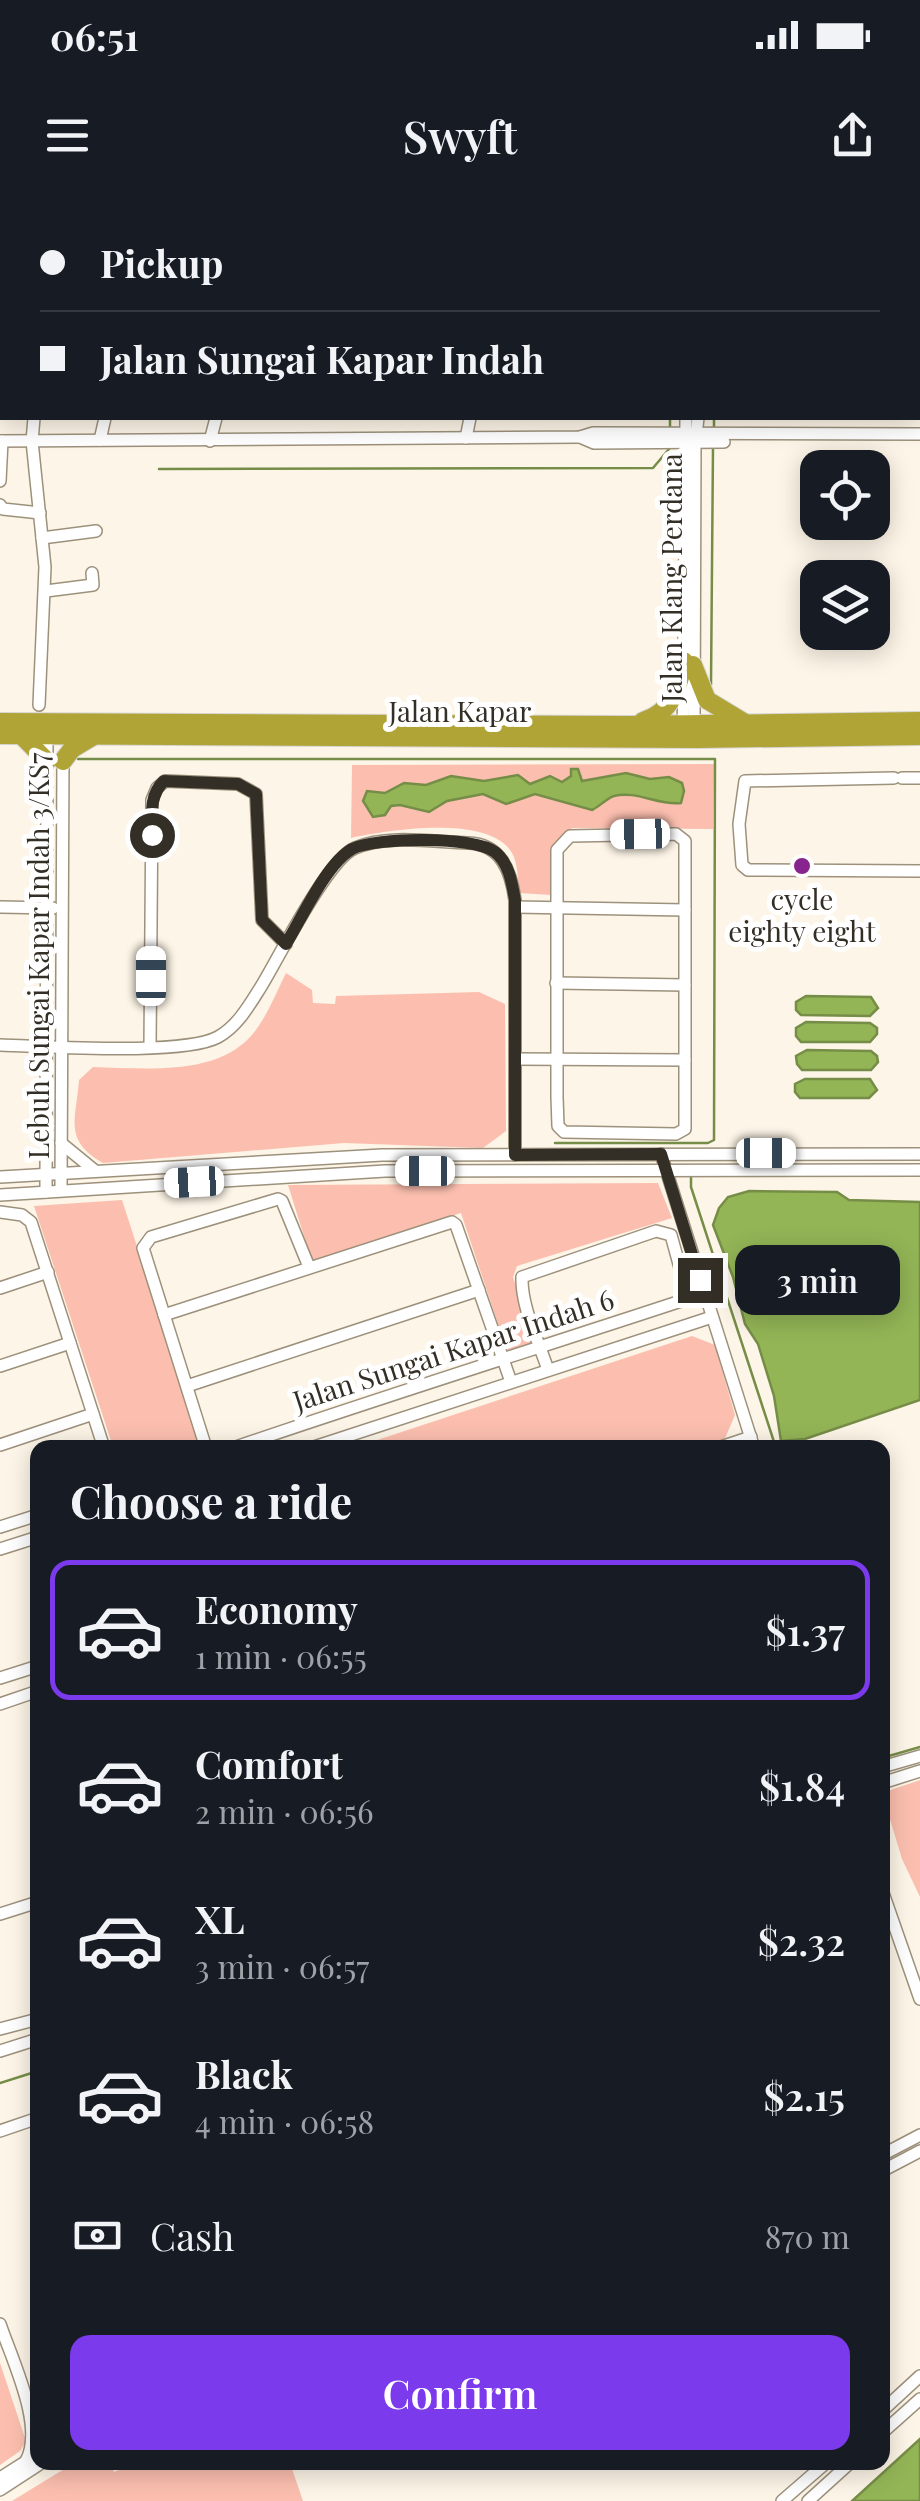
<!DOCTYPE html>
<meta charset="utf-8">
<style>
:root{--surface:#171b24;--page:#242831;--text:#f1f3f6;--muted:#9ea1a6;--line:#363941;--accent:#7c3aed}
body{margin:0;font-family:"Playfair Display",serif;background:var(--page);color:var(--text);height:100vh;display:flex;flex-direction:column;font-size:38px;white-space:nowrap}
*{box-sizing:border-box;margin:0}
p{font-size:32px;color:var(--muted)}
.icon{flex:none;width:55px;height:55px;fill:none;stroke:currentColor;stroke-width:2;stroke-linecap:round;stroke-linejoin:round}
.map{position:relative;flex:1;overflow:hidden}
.panel{position:absolute;left:30px;top:1240px;width:860px;height:1030px;display:flex;flex-direction:column;background:var(--surface);border-radius:20px;box-shadow:0 5px 25px #0003}
.panel>*{flex:none}
.hud{position:absolute;left:0px;top:0px;width:920px;height:220px;box-shadow:0 5px 25px #0003;display:grid;align-content:center;height:220px;padding:0 40px;background:var(--surface)}
.tools{position:absolute;left:800px;top:250px;display:grid;gap:20px}
.tools a{display:grid;place-items:center;width:90px;height:90px;border-radius:20px;background:var(--surface);box-shadow:0 5px 25px #0003;font-size:50px}
.end{position:absolute;width:45px;height:45px;margin:-22px;border:12px solid #342f26;background:#fff;box-shadow:0 0 0 5px #fff}
.from{border-radius:50%}
.bubble{position:absolute;height:70px;border-radius:20px;background:var(--surface);box-shadow:0 5px 25px #0003;font-size:32px;font-weight:600;line-height:70px;text-align:center}
.car{position:absolute;width:30px;height:60px;margin:-30px -15px;border-radius:12px;box-shadow:0 0 8px 2px #0007;background:linear-gradient(#fff 24%,#345 0 40%,#fff 0 76%,#345 0 86%,#fff 0)}
.hud b{display:flex;align-items:center;gap:35px;height:95px;font-size:38px}
.hud b+b{border-top:2px solid var(--line)}
.hud i{width:25px;height:25px;background:var(--text)}
ul{padding:0;list-style:none}
li{display:flex;align-items:center;gap:30px;height:140px;margin:0 20px 15px;padding:0 20px;border:5px solid transparent;border-radius:20px}
li div{flex:1}
li b{display:block;font-size:38px}
li em{font-style:normal;font-weight:600}
li.active{border-color:var(--accent)}
li>.icon{width:90px;height:90px;stroke-width:1.5}
h2{padding:0 40px;font-size:45px;line-height:120px}
.pay{display:flex;align-items:center;gap:25px;height:110px;padding:0 40px;font-size:38px}
.pay p{margin-inline-start:auto}
.button{display:flex;gap:20px;margin-top:auto;padding:20px 40px}
.button a{flex:1;height:115px;border-radius:20px;background:var(--accent);color:#fff;font-size:40px;font-weight:600;line-height:115px;text-align:center}
.status{display:flex;justify-content:space-between;align-items:center;height:70px;padding:0 50px;background:var(--surface);direction:ltr}
.status svg{height:28px;fill:currentColor}
header{display:flex;justify-content:space-between;align-items:center;height:130px;padding:0 40px;background:var(--surface);font-size:45px;font-weight:600}
.map>svg:first-child{display:block}
</style>
<div class="status"><b>06:51</b><svg viewBox="0 0 49 12"><path d="M0 12V9h3v3zM5 12V6h3v6zM10 12V3h3v9zM15 12V0h3v12zM26 1h20v11H26zM47 4h2v5h-2z"/></svg></div>
<header><svg class="icon" aria-label="menu" viewBox="0 0 24 24"><path d="M4 6h16M4 12h16M4 18h16"/></svg>Swyft<svg class="icon" aria-label="share" viewBox="0 0 24 24"><path d="M12 15V3M7 8l5-5 5 5M5 13v7h14v-7"/></svg></header>
<div class="map">
<svg width="920" height="2301" viewBox="0 0 920 2301">
<rect width="100%" height="100%" fill="#fdf5e7"/>
<g fill="#fcbfaf">
<path d="M714,564l-1,65 -141,-1 -19,24 -2,43 -32,-2c-1,-12 -1,-30 -7,-40 -23,-39 -123,-23 -161,-15l1,-73z"/>
<path d="M286,773l26,17 1,13 22,1 1,-8 143,-4 26,12 1,127 -23,17 -139,-5 -241,20c-40,-23 -27,-43 -24,-83l14,-13c50,1 121,10 158,-31 15,-17 25,-43 35,-63z"/>
<path d="M658,983l14,35 -155,48 -4,11 21,65 -27,9 -46,-138 -149,49 -24,-77z"/>
<path d="M122,1000l80,247h-89l-79,-241z"/>
<path d="M692,1136l23,9 20,70 -12,28 -16,4 -354,1z"/>
<path d="M920,1580v117l-18,-38 -20,-66z"/>
<path d="M0,2163l26,78 -6,10 -20,14z"/>
<path d="M74,2263h36l4,9 22,-9h154l13,38h-291z"/>
</g>
<g fill="#93b556" stroke="#768d48" stroke-width="2.5">
<path d="M571,569h7l4,12 44,-8 24,6 19,-2 13,6 2,8 -3,12c-22,3 -45,-13 -67,-7 -7,2 -15,11 -22,14l-57,-16 -29,10 -23,-10 -36,7 -18,11 -29,-7 -9,1 -6,9 -12,2 -10,-16 4,-10 18,2 19,-10 22,2 25,-9 33,5 34,-6 12,9 20,-8 12,6 9,-6z"/>
<path d="M806,796l65,1 7,11 -8,8 -69,-1 -5,-5v-8z"/>
<path d="M806,822l64,1 7,5v6l-7,8h-69l-5,-6v-8z"/>
<path d="M807,850l64,1 6,5 1,6 -7,8h-69l-5,-6 -1,-8z"/>
<path d="M805,879h65l7,11 -8,8h-69l-5,-6v-8z"/>
<path d="M749,991l88,1 12,8 71,2v198l-115,39 -24,2 -7,-45 -16,-52 -13,-20 -12,-47 -20,-52 6,-17 9,-11z"/>
<path d="M920,2239v62h-68z"/>
</g>
<g fill="none" stroke-linecap="round" stroke-linejoin="round">
<g stroke="#768d48" stroke-width="2.5">
<path d="M89,0l21,2"/>
<path d="M721,2v-2"/>
<path d="M770,2l1,-2"/>
<path d="M670,226v-8"/>
<path d="M714,229v-11"/>
<path d="M159,269l494,-1 16,-19"/>
<path d="M711,485l2,-238"/>
<path d="M78,559h637l-1,381 -6,3h-153"/>
<path d="M691,975v12l85,261"/>
<path d="M882,1558l38,-11"/>
<path d="M0,1883l38,-12"/>
</g>
<g stroke="#9d917c" stroke-width="14">
<g id="minor">
<path d="M149,0l19,2"/>
<path d="M484,0l11,2"/>
<path d="M33,2v-2"/>
<path d="M82,2l1,-2"/>
<path d="M289,2l1,-2"/>
<path d="M738,2l1,-2"/>
<path d="M0,137l1,-2"/>
<path d="M34,218l-2,23 13,126 -6,138"/>
<path d="M580,237l14,6 130,-1"/>
<path d="M466,238l4,-20"/>
<path d="M100,240l5,-22"/>
<path d="M0,241l580,-4 13,-4 327,1"/>
<path d="M210,241l6,-23"/>
<path d="M0,281l2,-40"/>
<path d="M0,305l3,4 37,4"/>
<path d="M42,338l54,-7"/>
<path d="M46,391l47,-6 -1,-12"/>
<path d="M684,464l2,-246"/>
<path d="M694,528l1,-285 3,-25"/>
<path d="M683,529l1,-46"/>
<path d="M894,578l-149,3 -6,43 3,41 6,5 172,1"/>
<path d="M902,578h18"/>
<path d="M676,634l9,7v288l-9,5 -112,-2 -6,-6 -1,-29v-247l13,-14z"/>
<path d="M0,707l53,1"/>
<path d="M515,707l170,3"/>
<path d="M556,783l129,2"/>
<path d="M0,845c46,1 183,11 218,-8 20,-11 32,-33 44,-52 17,-28 66,-126 93,-137 33,-14 77,-6 113,-5 33,1 43,28 47,57v255"/>
<path d="M150,847l2,-247 5,-12 8,-7 73,3 18,10 6,126 24,24"/>
<path d="M515,859l170,1"/>
<path d="M61,943l33,27"/>
<path d="M661,954l93,294"/>
<path d="M0,977l382,-22 538,-1"/>
<path d="M61,990l2,-434"/>
<path d="M46,992l1,-461"/>
<path d="M0,995l385,-24 535,-1"/>
<path d="M0,1012l22,3 9,7 73,226"/>
<path d="M0,1088l48,-16"/>
<path d="M164,1115l288,-93 4,3 55,157"/>
<path d="M0,1166l70,-23"/>
<path d="M187,1186l292,-96"/>
<path d="M0,1245l93,-31"/>
<path d="M206,1248l-63,-200 8,-11 127,-38 4,2 27,66"/>
<path d="M233,1248c149,-51 299,-98 448,-147l7,-4 -17,-62 -15,-4 -134,46c-1,30 17,65 26,93"/>
<path d="M311,1248l401,-131"/>
<path d="M718,1248l33,-11"/>
<path d="M0,1327l38,-12"/>
<path d="M0,1349l38,-12"/>
<path d="M0,1478l38,-12"/>
<path d="M0,1504l38,-13"/>
<path d="M882,1567l38,-11"/>
<path d="M882,1583l38,-12"/>
<path d="M882,1690l38,109"/>
<path d="M0,1714l38,-12"/>
<path d="M0,1829l38,-10"/>
<path d="M0,1851l38,-12"/>
<path d="M0,1931l38,-13"/>
<path d="M882,1955l38,-20"/>
<path d="M882,1971l38,-20"/>
<path d="M0,2124c12,36 45,102 26,137"/>
<path d="M882,2211l38,-35"/>
<path d="M882,2233l38,-34"/>
<path d="M0,2278l30,-19"/>
<path d="M0,2290l43,-28"/>
<path d="M782,2301l45,-39"/>
<path d="M808,2301l43,-39"/>
</g>
</g>
<g stroke="#d6d5d4" stroke-width="20">
<g id="highway">
<path d="M693,465l14,35 38,23"/>
<path d="M643,521c30,-9 35,-33 41,-60"/>
<path d="M0,522l628,3 292,-4"/>
<path d="M0,535l697,4 223,-3"/>
<path d="M21,535l26,26"/>
<path d="M63,561l9,-12 20,-12"/>
</g>
</g>
<use href="#minor" stroke="#fff" stroke-width="11"/>
<use href="#highway" stroke="#b0a436" stroke-width="18"/>
</g>
<g fill="none" stroke-linecap="round" stroke-linejoin="round">
<path stroke="#342f26" stroke-width="12" d="M152,635c0,-20 -3,-40 12,-54l74,3 18,10 6,126 24,24c16,-26 40,-80 66,-95 23,-12 123,-13 143,3 14,11 17,31 20,48v255l146,-1 39,126"/>
</g>
<circle fill="#88248d" stroke="#fff" stroke-width="4" cx="802" cy="666" r="10"/>
<g text-anchor="middle" dominant-baseline="central" stroke-width="10" stroke-linejoin="round" paint-order="stroke">
<g font-size="28" fill="#342f26" stroke="#fff">
<text transform="translate(670 378) rotate(-90)">Jalan Klang Perdana</text>
<text x="460" y="510">Jalan Kapar</text>
<text transform="translate(37 756) rotate(-90)">Lebuh Sungai Kapar Indah 3/KS7</text>
<text transform="translate(453 1149) rotate(-18)">Jalan Sungai Kapar Indah 6</text>
</g>
<g font-size="28" fill="#342f26" stroke="#fff">
<text x="802" y="698">cycle<tspan x="802" dy="32">eighty eight</tspan></text>
</g>
</g>
</svg>
<div class="tools">
<a><svg class="icon" aria-label="locate" viewBox="0 0 24 24"><circle cx="12" cy="12" r="6"/><path d="M12 2v4M12 18v4M2 12h4M18 12h4"/></svg></a>
<a><svg class="icon" aria-label="layers" viewBox="0 0 24 24"><path d="M12 4l9 5-9 5-9-5zM3 14l9 5 9-5"/></svg></a>
</div>
<i class="end from" style="left:152px;top:635px"></i>
<i class="end" style="left:700px;top:1080px"></i>
<div class="bubble" style="left:735px;top:1045px;width:165px">3 min</div>
<i class="car" style="left:640px;top:634px;rotate:269deg"></i>
<i class="car" style="left:151px;top:776px;rotate:0deg"></i>
<i class="car" style="left:766px;top:953px;rotate:90deg"></i>
<i class="car" style="left:425px;top:971px;rotate:270deg"></i>
<i class="car" style="left:194px;top:982px;rotate:267deg"></i>
<div class="hud">
<b><i class="from"></i>Pickup</b>
<b><i></i>Jalan Sungai Kapar Indah</b>
</div>
<section class="panel">
<h2>Choose a ride</h2>
<ul>
<li class="active"><svg class="icon" aria-label="car" viewBox="0 0 24 24"><path d="M5 17H2v-5l4-1 3-4h7l3 4 3 1v5h-3M9 17h6M6 11h13"/><circle cx="7" cy="17" r="2"/><circle cx="17" cy="17" r="2"/></svg><div><b>Economy</b><p>1 min · 06:55</p></div><em>$1.37</em></li>
<li><svg class="icon" aria-label="car" viewBox="0 0 24 24"><path d="M5 17H2v-5l4-1 3-4h7l3 4 3 1v5h-3M9 17h6M6 11h13"/><circle cx="7" cy="17" r="2"/><circle cx="17" cy="17" r="2"/></svg><div><b>Comfort</b><p>2 min · 06:56</p></div><em>$1.84</em></li>
<li><svg class="icon" aria-label="car" viewBox="0 0 24 24"><path d="M5 17H2v-5l4-1 3-4h7l3 4 3 1v5h-3M9 17h6M6 11h13"/><circle cx="7" cy="17" r="2"/><circle cx="17" cy="17" r="2"/></svg><div><b>XL</b><p>3 min · 06:57</p></div><em>$2.32</em></li>
<li><svg class="icon" aria-label="car" viewBox="0 0 24 24"><path d="M5 17H2v-5l4-1 3-4h7l3 4 3 1v5h-3M9 17h6M6 11h13"/><circle cx="7" cy="17" r="2"/><circle cx="17" cy="17" r="2"/></svg><div><b>Black</b><p>4 min · 06:58</p></div><em>$2.15</em></li>
</ul>
<div class="pay"><svg class="icon" aria-label="cash" viewBox="0 0 24 24"><path d="M3 7h18v10H3z"/><circle cx="12" cy="12" r="2"/></svg>Cash<p>870 m</p></div>
<div class="button"><a>Confirm</a></div>
</section>
</div>
